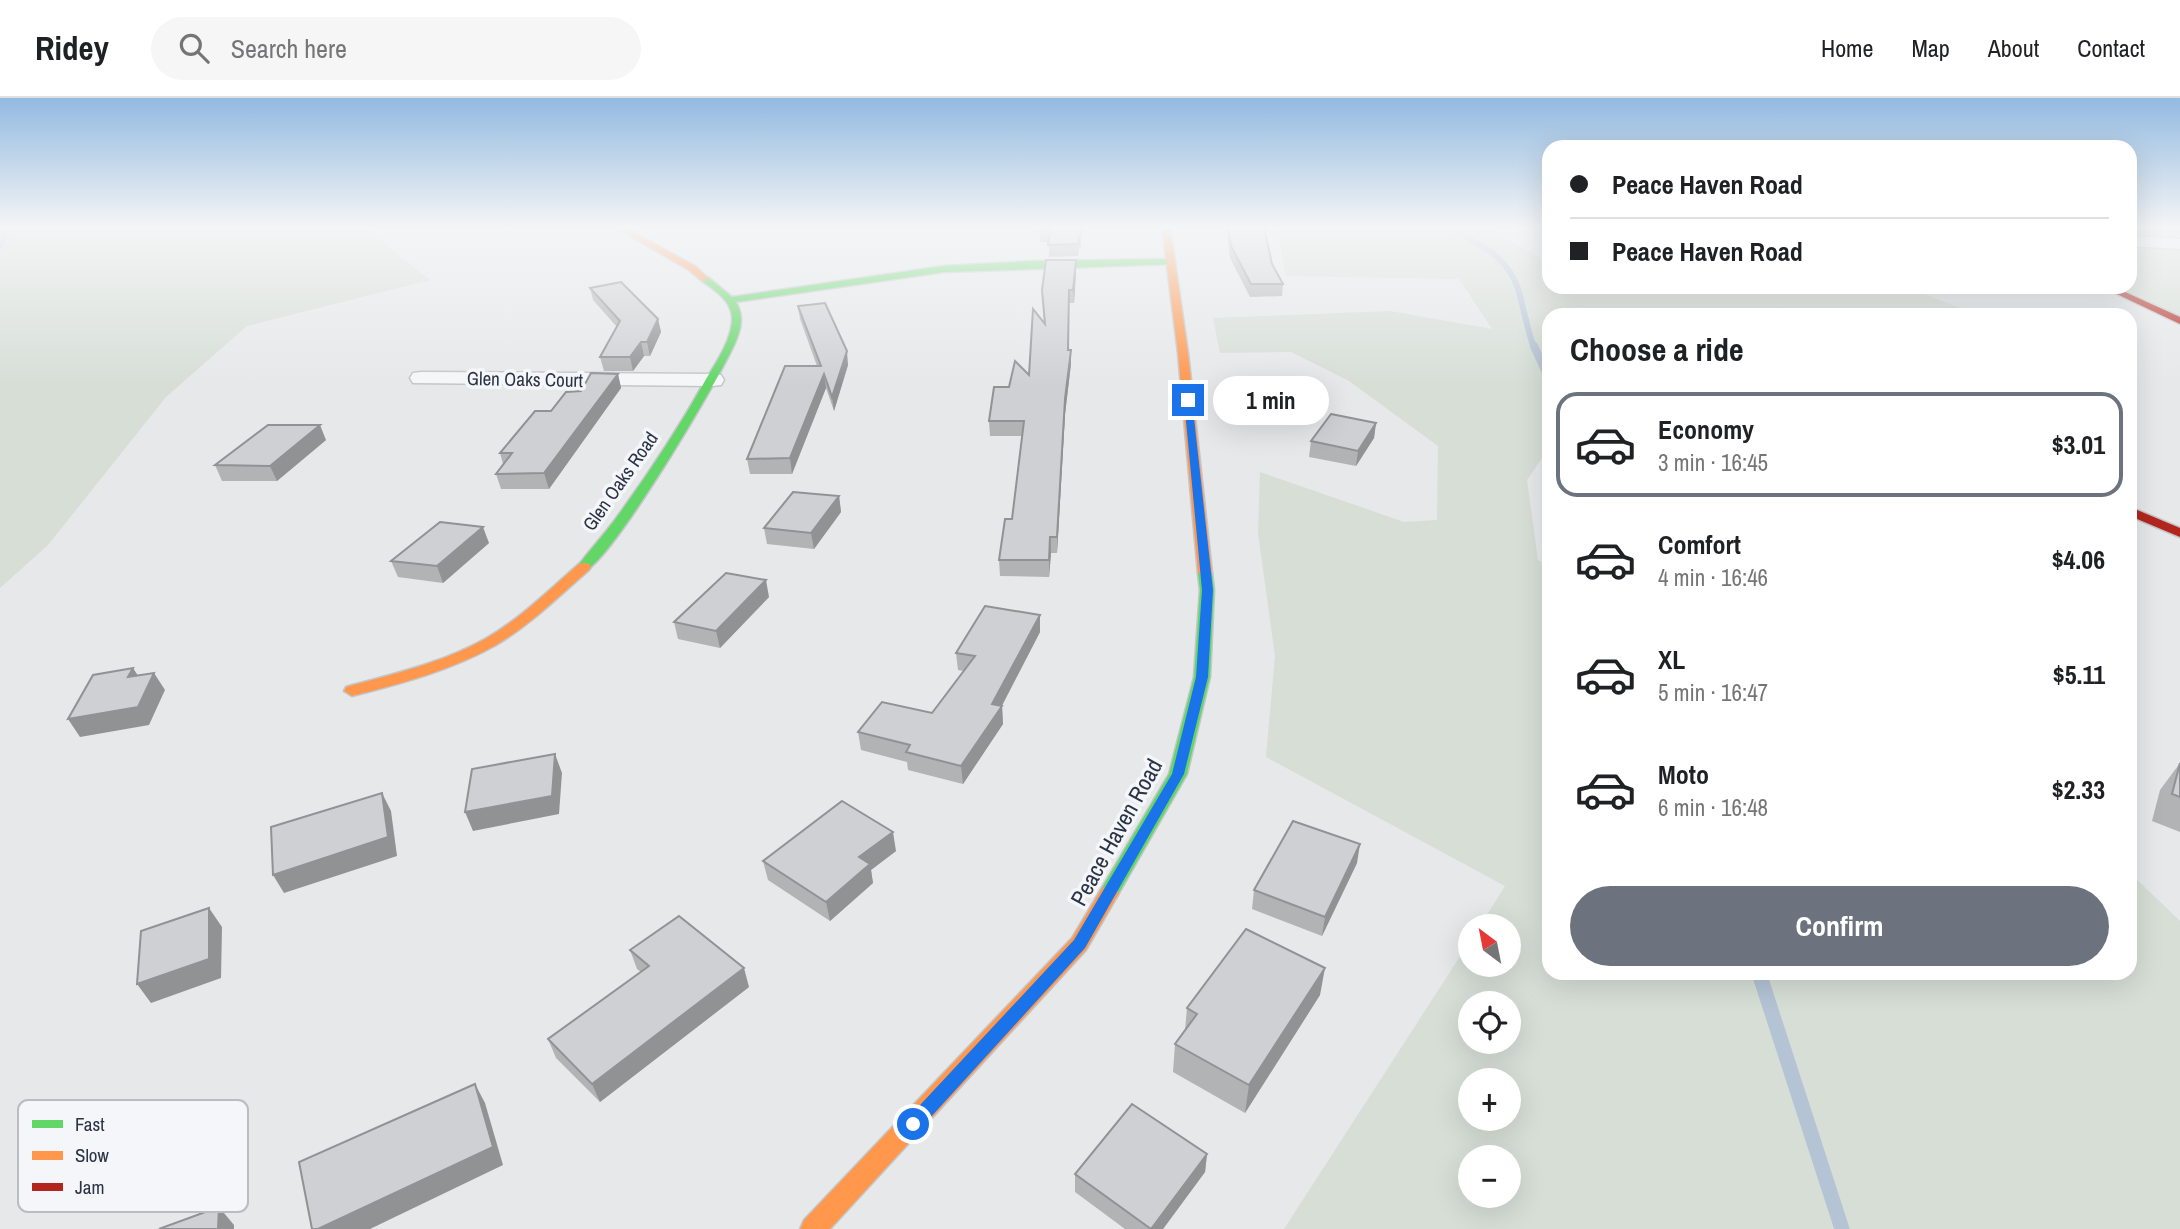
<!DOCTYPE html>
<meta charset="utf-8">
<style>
:root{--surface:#fff;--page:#f6f6f6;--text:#202124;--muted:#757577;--line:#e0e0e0;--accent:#6c737f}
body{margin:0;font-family:"Archivo Narrow",sans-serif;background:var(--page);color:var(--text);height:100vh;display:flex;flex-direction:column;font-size:26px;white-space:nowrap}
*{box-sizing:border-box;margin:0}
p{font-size:23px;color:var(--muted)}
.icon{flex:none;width:38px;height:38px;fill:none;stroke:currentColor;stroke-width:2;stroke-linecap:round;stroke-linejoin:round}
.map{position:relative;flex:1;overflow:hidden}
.details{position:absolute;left:1542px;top:210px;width:595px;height:672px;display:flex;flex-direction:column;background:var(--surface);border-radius:21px;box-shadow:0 7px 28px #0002}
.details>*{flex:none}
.banner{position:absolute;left:1542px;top:42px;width:595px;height:154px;border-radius:21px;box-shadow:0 7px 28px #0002;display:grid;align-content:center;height:154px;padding:0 28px;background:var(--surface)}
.needle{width:46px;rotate:328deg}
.controls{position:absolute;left:1458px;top:816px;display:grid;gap:14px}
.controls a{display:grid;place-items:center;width:63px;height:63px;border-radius:50%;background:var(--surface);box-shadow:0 7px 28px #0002;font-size:35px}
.end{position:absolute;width:32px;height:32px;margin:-16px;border:9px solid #1a73e8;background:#fff;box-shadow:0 0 0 4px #fff}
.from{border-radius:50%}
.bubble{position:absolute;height:49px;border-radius:24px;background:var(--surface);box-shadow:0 7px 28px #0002;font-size:23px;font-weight:700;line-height:49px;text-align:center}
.banner b{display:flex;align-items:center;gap:24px;height:66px;font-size:26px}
.banner b+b{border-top:2px solid var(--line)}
.banner i{width:18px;height:18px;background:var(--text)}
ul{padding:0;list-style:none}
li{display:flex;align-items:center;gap:21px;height:105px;margin:0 14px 10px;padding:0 14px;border:4px solid transparent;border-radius:21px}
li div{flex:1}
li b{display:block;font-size:26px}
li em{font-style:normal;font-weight:700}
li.selected{border-color:var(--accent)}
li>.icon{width:63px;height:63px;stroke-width:1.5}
h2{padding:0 28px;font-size:32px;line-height:84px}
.action{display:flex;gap:14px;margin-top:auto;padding:14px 28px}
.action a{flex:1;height:80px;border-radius:42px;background:var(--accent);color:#fff;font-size:28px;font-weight:700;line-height:80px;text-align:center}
header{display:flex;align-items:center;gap:42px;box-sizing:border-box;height:98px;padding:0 35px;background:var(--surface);border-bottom:2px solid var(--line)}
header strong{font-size:33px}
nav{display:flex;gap:38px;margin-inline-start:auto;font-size:24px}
.search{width:490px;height:63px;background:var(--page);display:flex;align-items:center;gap:18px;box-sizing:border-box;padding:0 24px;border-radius:38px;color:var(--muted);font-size:26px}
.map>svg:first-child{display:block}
</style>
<header>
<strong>Ridey</strong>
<div class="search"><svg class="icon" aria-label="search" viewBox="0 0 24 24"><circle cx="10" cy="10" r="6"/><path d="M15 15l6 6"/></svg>Search here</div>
<nav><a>Home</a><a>Map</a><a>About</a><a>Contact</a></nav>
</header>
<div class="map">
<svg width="2180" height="1131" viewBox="0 0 2180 1131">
<rect width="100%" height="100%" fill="#e6e8ea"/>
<g fill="#d6ded6" fill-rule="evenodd">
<path d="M0,129h363l67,53 -183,46 -81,71 -118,148 -48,43z"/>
<path d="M1277,129h213l-2,3 61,32v25h105l40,3 42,-3h171l70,28h-428v133l-22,32 11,80 11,6v407h581v-100l50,48v308h-896l186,-288v23h38v-38h-28l25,-40 -239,-129 9,-101 -17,-123 2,-61 144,50 33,-2 1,-74 -89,-65 -58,-29 -71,1 -7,-35 177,-7 102,18 -33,-50 -173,-3zM1470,905h38v38h-38zM1470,982h38v38h-38zM1470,1059h38v38h-38z"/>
<path d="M2130,129h50v10l-50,1z"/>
<path d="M2130,145l50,6v68l-64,-30h14z"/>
</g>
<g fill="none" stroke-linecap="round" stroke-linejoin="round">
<g stroke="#b4c4d5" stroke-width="6">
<path d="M1446,129c30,14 61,28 72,62 6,20 9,40 16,59"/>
<path d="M0,148l9,-19"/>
</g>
<path stroke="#b4c4d5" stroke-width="8" d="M1534,248l15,33"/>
<path stroke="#b4c4d5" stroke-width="15" d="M1759,875l83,256"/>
<g stroke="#c4c6c8" stroke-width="3">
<g id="street">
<path d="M2130,138l50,3v10l-50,-3z"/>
<path d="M421,274l292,2 8,1 3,5 -3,5 -8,1 -300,-3 -3,-5 3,-5z"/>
</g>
</g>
<g stroke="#c4c6c8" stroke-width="3">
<g id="fast">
<path d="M1170,161l4,3 -1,2 -229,8 -208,30c7,12 6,23 1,36 -12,33 -127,226 -153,233l-7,-4c12,-16 25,-30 37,-46 33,-45 64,-92 91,-140 11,-18 28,-43 27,-64 -1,-17 -18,-27 -30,-36v-4h6l24,20 212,-31 92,-5z"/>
<path d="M1205,471l7,4 2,17 -4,87 -23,97 -71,124 -7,2 -7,-2 -3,-5 70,-119 25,-97 6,-87 -2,-17z"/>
</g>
</g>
<g stroke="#c4c6c8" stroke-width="3">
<g id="slow">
<path d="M614,129h10l71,39 14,13 -7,2 -13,-11z"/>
<path d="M1162,129h8l18,126 24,220 -7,4 -7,-4 -20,-220z"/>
<path d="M584,465l5,1 2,3 -2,3c-30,26 -59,55 -93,75 -44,25 -96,39 -144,51l-8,-5 2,-4c47,-13 96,-24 139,-48 35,-20 64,-49 94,-75z"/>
<path d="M1109,788l7,2 3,5 -33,57 -256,279h-30l4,-9 268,-282 30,-50z"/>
</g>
</g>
<g stroke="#c4c6c8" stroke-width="3">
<g id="jam">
<path d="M2102,189h12l66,30v7z"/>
<path d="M2130,409l50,21v9l-50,-21z"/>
</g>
</g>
<use href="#street" fill="#f5f6f7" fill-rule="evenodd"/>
<use href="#fast" fill="#63d668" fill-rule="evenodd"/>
<use href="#slow" fill="#ff974d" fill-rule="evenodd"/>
<use href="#jam" fill="#b3261e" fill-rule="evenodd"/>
</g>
<g fill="#b1b3b5">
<path d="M1040,129h41v21h-2l-1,8 -29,1v-15h-9z"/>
<path d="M1226,129h38l8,37 11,20 -1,12 -32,1 -20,-39z"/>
<path d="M1076,174l-2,31h-5v47l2,14 -6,50 -8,139h-6l-2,24 -49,-1 -1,-16 13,-41 10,-83h-32l-1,-15 20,-34 20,-12 15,-53 -2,-32z"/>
<path d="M590,190l68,31 3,13 -11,24h-6l-11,15h-29l-4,-14 17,-30 -24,-27z"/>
<path d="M798,208l50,59 -14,46 -8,-23 -34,86h-42l-3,-15 70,-93 -17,-47z"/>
<path d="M618,276l3,14 -72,101h-48l-5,-15 7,-10 -3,-11 51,-42 30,-20z"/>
<path d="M1376,325l-2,15 -18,28 -47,-9 2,-16z"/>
<path d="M326,342l-49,41h-55l-7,-16z"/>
<path d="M839,398l2,16 -27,37 -47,-5 -3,-16z"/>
<path d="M489,445l-46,40 -45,-6 -7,-16z"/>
<path d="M769,499l-49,51 -42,-9 -4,-17z"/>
<path d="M1040,517v17l-38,74 1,18 -40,60 -55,-14 -1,-8 -46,-12 -3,-18 74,-19 32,-42 -6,-1 -2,-17z"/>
<path d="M2180,665v69l-28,-11 8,-31z"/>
<path d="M896,753l-25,19 2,13 -43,38 -62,-41 -5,-19z"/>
<path d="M1357,765l-35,73 -70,-27 2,-19z"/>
<path d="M630,852l119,37 -149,115 -44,-44 -8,-19 93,-67 -4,-3z"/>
<path d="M1320,897l-75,118 -72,-41 2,-28 10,-14 2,-22z"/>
<path d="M1207,1056l-2,18 -42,57h-38l-50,-37v-18z"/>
</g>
<g fill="#909294">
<path d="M1076,162v12l-2,31 -1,-13z"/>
<path d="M658,221l3,13 -11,24 -3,-14z"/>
<path d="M641,244l3,14 -11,15 -3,-14z"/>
<path d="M1071,252v14l-6,50 -8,139v-16l8,-138z"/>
<path d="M847,253l1,14 -14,46 -2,-14z"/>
<path d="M618,276l3,14 -72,101 -5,-16z"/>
<path d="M824,276l2,14 -34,86 -2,-16z"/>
<path d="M1376,325l-2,15 -18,28 2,-15z"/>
<path d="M320,327l6,15 -49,41 -7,-15z"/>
<path d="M839,398l2,16 -27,37 -3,-16z"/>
<path d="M483,429l6,16 -46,40 -6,-17z"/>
<path d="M1050,439l1,16 -2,24v-17z"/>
<path d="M766,482l3,17 -49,51 -4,-17z"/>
<path d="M1040,517v17l-39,75 1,-1 1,18 -40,60 -2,-18 31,-62z"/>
<path d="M133,570l11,17 -16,-8z"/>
<path d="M154,575l11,17 -16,35 -69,12 -12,-18z"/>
<path d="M555,656l7,19 -3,41 -86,17 -8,-19z"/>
<path d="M382,695l9,18 6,45 -113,37 -11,-18z"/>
<path d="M893,734l3,19 -25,19 2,13 -43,38 -4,-19 33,-45z"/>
<path d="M1360,746l-3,19 -35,73 3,-19z"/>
<path d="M209,810l13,19 -1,51 -70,25 -14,-19z"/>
<path d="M744,870l5,19 -149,115 -8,-18z"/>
<path d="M1325,870l-5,27 -75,118 4,-28z"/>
<path d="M475,986l10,19 18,62 -133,64h-52z"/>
<path d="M1207,1056l-2,18 -42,57h-12z"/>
<path d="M219,1109l15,18v4h-16z"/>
</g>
<g fill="#ced0d3" stroke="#909294" stroke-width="2">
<path d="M1040,129h41v9h-2l-1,8 -30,1 2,-14h-10z"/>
<path d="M1228,129h36l8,37 11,20h-32l-20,-38z"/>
<path d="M1046,162h30l-3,30h-4l-1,60h3l-6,49 -8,138h-7l-1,23h-50l6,-41h7l12,-98h-35l5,-34h15l6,-26 14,14 4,-66 12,15 -3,-34z"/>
<path d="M621,184l37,37 -11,23h-6l-11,15h-30l20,-36 -30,-33z"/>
<path d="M825,205l22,48 -15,46 -8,-23 -34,84 -43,1 38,-93h36l-23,-60z"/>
<path d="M591,275l27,1 -74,99 -48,1 16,-21h-12l35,-42h16l15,-19 15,-1z"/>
<path d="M1331,316l45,9 -18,28 -47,-10z"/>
<path d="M268,327h52l-50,41 -55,-1z"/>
<path d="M793,394l46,4 -28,37 -47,-5z"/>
<path d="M440,424l43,5 -46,39 -46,-5z"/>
<path d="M726,475l40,7 -50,51 -42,-9z"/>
<path d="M985,508l55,9 -48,89 10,2 -41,60 -55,-14 4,-7 -52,-13 24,-30 50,11 43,-57 -19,-3z"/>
<path d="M133,570l-5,9 26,-4 -16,34 -70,12 25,-44z"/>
<path d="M555,656l-3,42 -87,16 7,-43z"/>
<path d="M2180,665v34l-8,-3z"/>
<path d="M382,695l6,44 -115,38 -2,-48z"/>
<path d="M842,703l51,31 -34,25 11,7 -44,38 -63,-41z"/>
<path d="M1293,723l67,23 -35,73 -71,-27z"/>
<path d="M209,810v51l-72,25 4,-53z"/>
<path d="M679,818l65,52 -152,116 -44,-45 101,-73 -19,-16z"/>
<path d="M1246,831l79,39 -76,117 -74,-41 22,-30 -10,-6z"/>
<path d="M475,986l18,63 -175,82h-6l-13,-67z"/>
<path d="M1132,1006l75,50 -56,75 -76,-55z"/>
<path d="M219,1109l-1,22h-59z"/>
</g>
<linearGradient id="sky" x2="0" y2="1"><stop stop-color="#93bae0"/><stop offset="0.45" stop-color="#f4f5f6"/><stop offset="1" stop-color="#f4f5f6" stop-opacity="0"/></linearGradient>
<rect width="2180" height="287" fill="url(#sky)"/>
<path fill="#1a73e8" d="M1188,299l4,3 21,190 -5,87 -24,97 -99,174 -166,182 -6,2 -6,-2 -3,-6 3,-5 167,-179 98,-166 24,-97 6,-87 -18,-190z"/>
<g text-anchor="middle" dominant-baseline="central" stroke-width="7" stroke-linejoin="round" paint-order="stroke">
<g font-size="19" fill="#2b3445" stroke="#f4f6f9">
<text transform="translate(525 281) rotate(1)">Glen Oaks Court</text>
<text transform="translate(620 383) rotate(-55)">Glen Oaks Road</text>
</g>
<g font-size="23" fill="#2b3445" stroke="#f4f6f9">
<text transform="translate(1116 734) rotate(-61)">Peace Haven Road</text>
</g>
</g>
<rect x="18" y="1002" width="230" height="112" rx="10" fill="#f4f6f9" stroke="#b8bcc3" stroke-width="2"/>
<rect x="32" y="1022" width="31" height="8" fill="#63d668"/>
<rect x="32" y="1053" width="31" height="9" fill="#ff974d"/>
<rect x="32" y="1085" width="31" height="8" fill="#b3261e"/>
<g font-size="19" fill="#2b3445">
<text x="75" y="1033">Fast</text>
<text x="75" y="1064">Slow</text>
<text x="75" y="1096">Jam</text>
</g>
</svg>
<div class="controls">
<a><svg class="needle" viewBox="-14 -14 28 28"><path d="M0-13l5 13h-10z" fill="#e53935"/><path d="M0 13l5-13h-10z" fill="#757577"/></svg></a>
<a><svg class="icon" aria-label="locate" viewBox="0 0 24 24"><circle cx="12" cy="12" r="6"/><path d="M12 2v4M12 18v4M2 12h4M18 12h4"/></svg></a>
<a>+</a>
<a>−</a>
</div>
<i class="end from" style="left:913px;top:1026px"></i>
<i class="end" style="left:1188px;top:302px"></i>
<div class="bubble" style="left:1213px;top:278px;width:116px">1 min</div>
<div class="banner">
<b><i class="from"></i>Peace Haven Road</b>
<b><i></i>Peace Haven Road</b>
</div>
<section class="details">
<h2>Choose a ride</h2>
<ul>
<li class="selected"><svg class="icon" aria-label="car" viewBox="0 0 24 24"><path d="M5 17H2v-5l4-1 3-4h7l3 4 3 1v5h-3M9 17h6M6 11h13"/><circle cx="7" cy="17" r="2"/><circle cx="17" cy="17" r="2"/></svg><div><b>Economy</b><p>3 min · 16:45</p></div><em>$3.01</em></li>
<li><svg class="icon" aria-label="car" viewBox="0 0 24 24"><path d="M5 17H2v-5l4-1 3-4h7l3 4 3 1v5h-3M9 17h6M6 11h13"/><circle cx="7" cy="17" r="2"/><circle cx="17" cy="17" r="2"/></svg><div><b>Comfort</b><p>4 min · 16:46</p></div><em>$4.06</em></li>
<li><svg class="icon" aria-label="car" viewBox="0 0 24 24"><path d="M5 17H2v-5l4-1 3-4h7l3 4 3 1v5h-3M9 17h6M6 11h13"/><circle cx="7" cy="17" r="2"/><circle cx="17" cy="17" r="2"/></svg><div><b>XL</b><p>5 min · 16:47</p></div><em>$5.11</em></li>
<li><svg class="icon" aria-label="car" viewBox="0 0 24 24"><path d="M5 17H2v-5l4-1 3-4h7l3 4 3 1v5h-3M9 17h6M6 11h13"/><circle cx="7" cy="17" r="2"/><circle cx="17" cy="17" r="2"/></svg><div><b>Moto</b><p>6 min · 16:48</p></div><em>$2.33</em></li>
</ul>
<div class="action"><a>Confirm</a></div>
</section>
</div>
